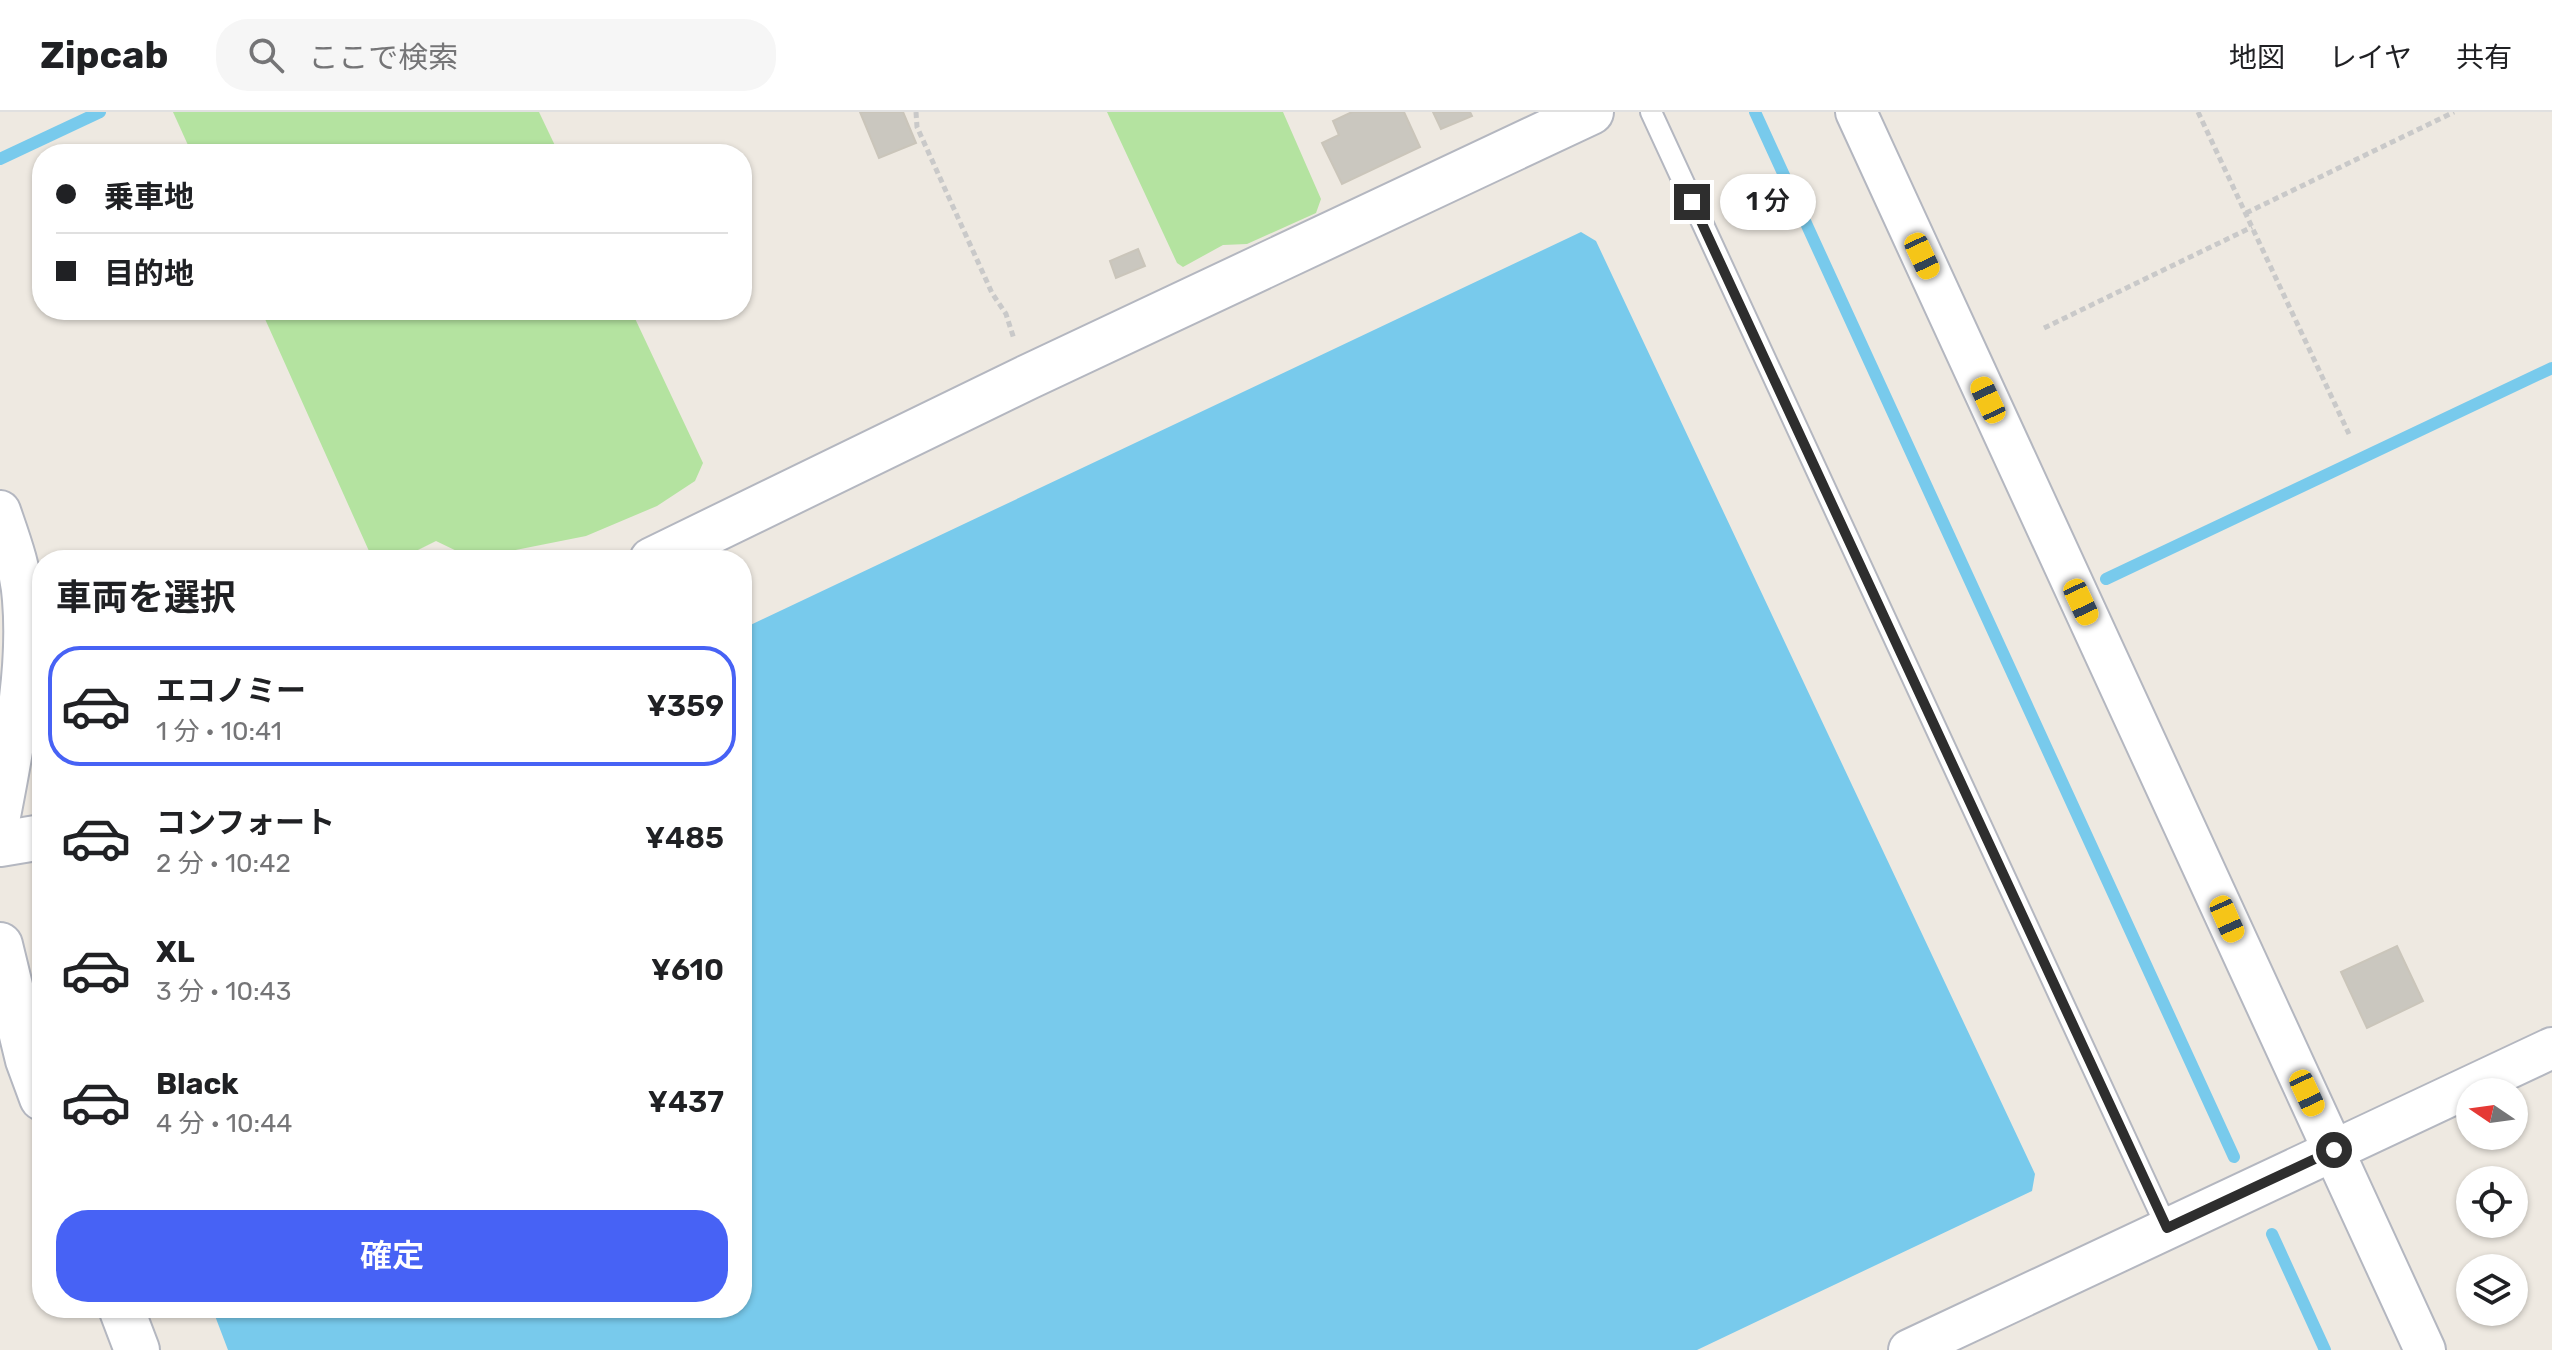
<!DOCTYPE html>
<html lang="ja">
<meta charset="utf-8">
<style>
:root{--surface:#fff;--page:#f6f6f6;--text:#202124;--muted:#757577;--line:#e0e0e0;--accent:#4762f5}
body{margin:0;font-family:Rubik,"Noto Sans JP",sans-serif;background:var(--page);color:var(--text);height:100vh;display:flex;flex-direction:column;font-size:30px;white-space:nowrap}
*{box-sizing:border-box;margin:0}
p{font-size:26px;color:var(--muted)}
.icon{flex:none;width:44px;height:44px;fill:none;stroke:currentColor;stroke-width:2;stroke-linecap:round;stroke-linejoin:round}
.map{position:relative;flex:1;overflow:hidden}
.panel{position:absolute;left:32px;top:438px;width:720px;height:768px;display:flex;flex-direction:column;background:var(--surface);border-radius:32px;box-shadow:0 2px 6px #0004}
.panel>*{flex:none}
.banner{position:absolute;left:32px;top:32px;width:720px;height:176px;border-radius:32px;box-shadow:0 2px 6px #0004;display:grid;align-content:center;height:176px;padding:0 24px;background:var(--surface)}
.needle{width:52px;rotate:283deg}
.fabs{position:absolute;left:2456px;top:966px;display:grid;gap:16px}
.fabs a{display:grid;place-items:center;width:72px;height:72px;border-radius:50%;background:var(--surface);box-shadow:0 2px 6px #0004;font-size:40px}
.end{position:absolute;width:36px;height:36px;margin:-18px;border:10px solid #2e2e2e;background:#fff;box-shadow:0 0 0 4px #fff}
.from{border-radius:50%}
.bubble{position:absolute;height:56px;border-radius:28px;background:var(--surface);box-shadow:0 2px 6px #0004;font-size:26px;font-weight:600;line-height:56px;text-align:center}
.car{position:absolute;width:24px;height:48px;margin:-24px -12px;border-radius:10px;box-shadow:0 0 6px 2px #0007;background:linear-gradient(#f5c518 24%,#345 0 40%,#f5c518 0 76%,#345 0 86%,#f5c518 0)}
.banner b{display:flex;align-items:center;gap:28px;height:76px;font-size:30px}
.banner b+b{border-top:2px solid var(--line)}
.banner i{width:20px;height:20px;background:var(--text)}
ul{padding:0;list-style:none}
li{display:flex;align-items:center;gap:24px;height:120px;margin:0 16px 12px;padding:0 8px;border:4px solid transparent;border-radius:32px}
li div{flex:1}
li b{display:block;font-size:30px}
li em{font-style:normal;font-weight:600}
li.selected{border-color:var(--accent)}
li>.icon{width:72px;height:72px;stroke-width:1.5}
h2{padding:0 24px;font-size:36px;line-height:96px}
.primary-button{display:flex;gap:16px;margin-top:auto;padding:16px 24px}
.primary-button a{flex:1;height:92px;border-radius:32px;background:var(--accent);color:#fff;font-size:32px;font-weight:600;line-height:92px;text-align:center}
header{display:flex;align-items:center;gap:48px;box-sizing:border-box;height:112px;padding:0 40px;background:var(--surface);border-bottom:2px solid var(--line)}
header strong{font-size:38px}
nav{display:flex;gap:44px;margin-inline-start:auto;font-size:28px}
.search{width:560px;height:72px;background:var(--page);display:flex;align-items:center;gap:20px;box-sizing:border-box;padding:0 28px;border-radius:32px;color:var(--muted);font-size:30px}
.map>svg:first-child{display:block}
</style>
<header>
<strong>Zipcab</strong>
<div class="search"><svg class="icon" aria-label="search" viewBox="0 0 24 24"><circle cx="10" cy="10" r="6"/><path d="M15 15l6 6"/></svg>ここで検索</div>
<nav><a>地図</a><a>レイヤ</a><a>共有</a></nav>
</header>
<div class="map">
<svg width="2552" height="1238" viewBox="0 0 2552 1238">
<rect width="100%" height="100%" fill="#eee9e1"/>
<g fill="#b4e3a0">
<path d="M173,0h366l20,42h-367z"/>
<path d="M1107,0h176l38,87 -5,14 -69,31 -24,1 -40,22 -6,-4z"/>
<path d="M261,198h370l72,153 -8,18 -38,25 -71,30 -106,21 -15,-2 -29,-14 -38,19h-25z"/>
</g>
<path fill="#78caec" d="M1581,120l15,9 439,933 -3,17 -335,159h-1469l-16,-42h530v-679z"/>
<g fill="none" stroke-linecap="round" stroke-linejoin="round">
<g stroke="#78caec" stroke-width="12">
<path d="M1755,0l479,1045"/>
<path d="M0,47l100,-47"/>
<path d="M2106,467l446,-211"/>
<path d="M2272,1122l53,116"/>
</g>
</g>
<g fill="#cac7bf" stroke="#cac5ba" stroke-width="2">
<path d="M860,0h43l13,31 -37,15z"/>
<path d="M1352,0h52l16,35 -78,37 -20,-41 17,-8 -6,-14z"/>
<path d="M1433,0h37l2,4 -31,13z"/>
<path d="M1138,137l7,17 -29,12 -6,-17z"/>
<path d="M2397,834l26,55 -56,27 -26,-56z"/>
</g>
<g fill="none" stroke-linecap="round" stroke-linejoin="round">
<g stroke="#b4b7c0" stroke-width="24">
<path id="service" d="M1651,0l516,1116"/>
</g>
<g stroke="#b4b7c0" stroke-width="44">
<g id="minor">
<path d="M1856,0l569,1238"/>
<path d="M0,399c10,29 21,58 23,89 6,70 -10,148 -23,216"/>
<path d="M1909,1238l643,-302"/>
</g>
</g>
<g stroke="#b4b7c0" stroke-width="48">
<g id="tertiary">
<path d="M652,448l376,-183 563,-265"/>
<path d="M0,732l42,-7"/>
<path d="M0,833l28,115 14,38"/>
<path d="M121,1196l16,42"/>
</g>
</g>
<g stroke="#c9c9c9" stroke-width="5" stroke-dasharray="6 4" stroke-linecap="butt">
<path d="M916,0l1,15 75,166 14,21 8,25"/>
<path d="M2198,0l151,322"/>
<path d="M2246,101l208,-101"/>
<path d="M2044,216l208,-101"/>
</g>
<use href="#service" stroke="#fff" stroke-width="20"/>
<use href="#minor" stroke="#fff" stroke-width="40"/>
<use href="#tertiary" stroke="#fff" stroke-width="44"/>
</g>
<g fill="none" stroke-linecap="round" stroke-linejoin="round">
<path stroke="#2e2e2e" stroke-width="10" d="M1692,90l475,1026 167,-78"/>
</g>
</svg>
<div class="fabs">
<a><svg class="needle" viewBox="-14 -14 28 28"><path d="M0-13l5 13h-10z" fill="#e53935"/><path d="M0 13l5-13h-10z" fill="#757577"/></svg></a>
<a><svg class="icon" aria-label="locate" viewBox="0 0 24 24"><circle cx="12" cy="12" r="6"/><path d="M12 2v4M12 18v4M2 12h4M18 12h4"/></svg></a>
<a><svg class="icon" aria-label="layers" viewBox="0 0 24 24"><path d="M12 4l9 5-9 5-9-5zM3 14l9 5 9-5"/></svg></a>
</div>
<i class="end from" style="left:2334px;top:1038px"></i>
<i class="end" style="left:1692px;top:90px"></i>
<div class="bubble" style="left:1720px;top:62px;width:96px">1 分</div>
<i class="car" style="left:1922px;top:144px;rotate:155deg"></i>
<i class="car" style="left:1988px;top:288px;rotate:335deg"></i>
<i class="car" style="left:2081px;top:490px;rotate:155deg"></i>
<i class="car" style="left:2227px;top:807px;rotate:156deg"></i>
<i class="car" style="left:2307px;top:981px;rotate:155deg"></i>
<div class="banner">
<b><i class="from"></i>乗車地</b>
<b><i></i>目的地</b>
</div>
<section class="panel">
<h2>車両を選択</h2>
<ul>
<li class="selected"><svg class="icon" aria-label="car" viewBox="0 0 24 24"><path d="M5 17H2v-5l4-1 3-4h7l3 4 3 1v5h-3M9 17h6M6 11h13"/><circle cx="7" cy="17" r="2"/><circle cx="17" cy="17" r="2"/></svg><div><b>エコノミー</b><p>1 分 · 10:41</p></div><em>¥359</em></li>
<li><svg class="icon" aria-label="car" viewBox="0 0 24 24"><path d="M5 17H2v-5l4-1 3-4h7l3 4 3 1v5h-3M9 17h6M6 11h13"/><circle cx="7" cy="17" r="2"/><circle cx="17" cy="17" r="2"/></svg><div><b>コンフォート</b><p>2 分 · 10:42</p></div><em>¥485</em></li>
<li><svg class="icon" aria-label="car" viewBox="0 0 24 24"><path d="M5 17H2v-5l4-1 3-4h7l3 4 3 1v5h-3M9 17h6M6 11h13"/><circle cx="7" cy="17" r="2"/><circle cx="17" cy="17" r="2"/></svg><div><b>XL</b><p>3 分 · 10:43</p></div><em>¥610</em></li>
<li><svg class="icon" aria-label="car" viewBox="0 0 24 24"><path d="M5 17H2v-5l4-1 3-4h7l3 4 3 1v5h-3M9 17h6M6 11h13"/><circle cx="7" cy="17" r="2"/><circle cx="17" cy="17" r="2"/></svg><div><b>Black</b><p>4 分 · 10:44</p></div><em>¥437</em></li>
</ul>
<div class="primary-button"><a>確定</a></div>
</section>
</div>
